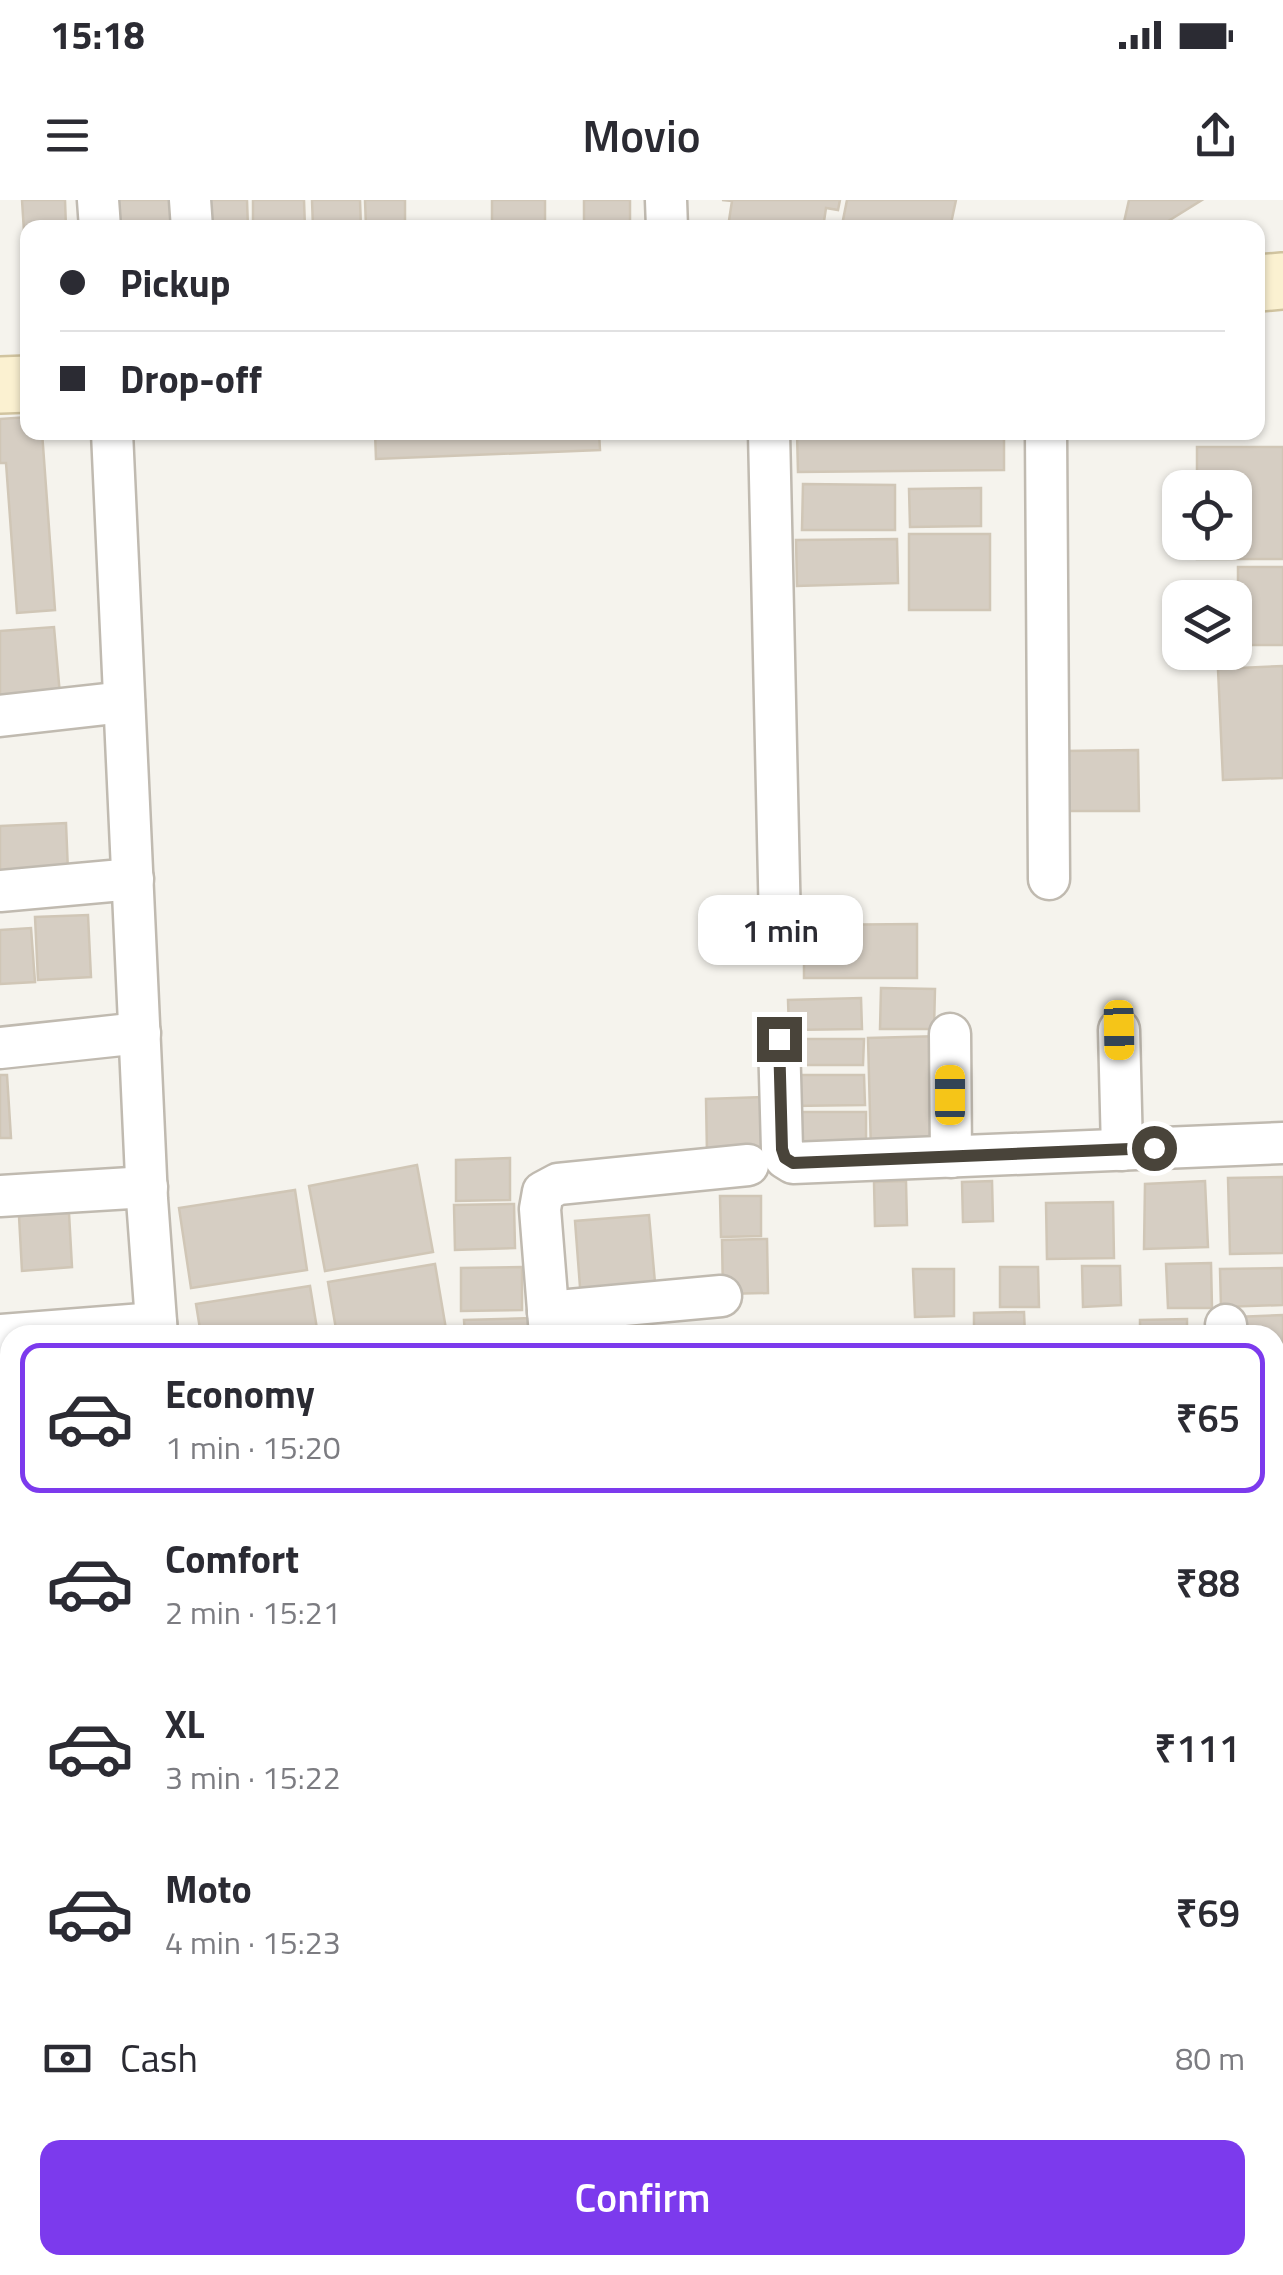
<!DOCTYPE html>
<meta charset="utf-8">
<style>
:root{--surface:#fff;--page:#f7f7f7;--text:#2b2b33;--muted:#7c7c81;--line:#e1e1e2;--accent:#7c3aed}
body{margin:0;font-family:"Titillium Web",sans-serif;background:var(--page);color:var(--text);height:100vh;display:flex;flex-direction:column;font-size:38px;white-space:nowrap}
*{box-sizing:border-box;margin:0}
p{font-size:32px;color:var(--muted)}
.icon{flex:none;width:55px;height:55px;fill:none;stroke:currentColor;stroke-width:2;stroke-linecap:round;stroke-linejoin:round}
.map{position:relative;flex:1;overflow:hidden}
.side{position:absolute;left:0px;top:1125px;width:1285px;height:950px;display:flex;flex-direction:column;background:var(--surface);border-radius:30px 30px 0 0;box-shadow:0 2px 8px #0004}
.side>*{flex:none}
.hud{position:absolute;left:20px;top:20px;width:1245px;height:220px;border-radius:20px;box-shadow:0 2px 8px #0004;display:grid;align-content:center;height:220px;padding:0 40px;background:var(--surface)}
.tools{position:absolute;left:1162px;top:270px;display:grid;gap:20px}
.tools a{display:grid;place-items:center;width:90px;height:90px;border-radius:20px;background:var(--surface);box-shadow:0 2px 8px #0004;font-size:50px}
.end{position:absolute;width:45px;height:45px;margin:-22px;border:12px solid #49443a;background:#fff;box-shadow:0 0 0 5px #fff}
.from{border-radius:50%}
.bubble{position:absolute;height:70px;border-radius:20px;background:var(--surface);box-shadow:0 2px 8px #0004;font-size:32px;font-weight:600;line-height:70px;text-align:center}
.car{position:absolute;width:30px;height:60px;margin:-30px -15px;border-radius:12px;box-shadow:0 0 8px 2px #0007;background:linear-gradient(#f5c518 24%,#345 0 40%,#f5c518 0 76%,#345 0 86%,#f5c518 0)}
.hud b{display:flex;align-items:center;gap:35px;height:95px;font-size:38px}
.hud b+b{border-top:2px solid var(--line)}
.hud i{width:25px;height:25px;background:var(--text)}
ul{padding:18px 0 0;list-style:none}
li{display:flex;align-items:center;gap:30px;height:150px;margin:0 20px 15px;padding:0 20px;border:5px solid transparent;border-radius:20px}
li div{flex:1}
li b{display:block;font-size:38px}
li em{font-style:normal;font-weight:600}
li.on{border-color:var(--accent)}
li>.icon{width:90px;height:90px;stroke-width:1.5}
.pay{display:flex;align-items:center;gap:25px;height:110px;padding:0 40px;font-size:38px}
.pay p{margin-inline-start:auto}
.primary-button{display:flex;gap:20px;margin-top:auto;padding:20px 40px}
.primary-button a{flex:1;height:115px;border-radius:20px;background:var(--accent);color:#fff;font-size:40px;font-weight:600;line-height:115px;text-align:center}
.status{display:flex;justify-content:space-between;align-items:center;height:70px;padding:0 50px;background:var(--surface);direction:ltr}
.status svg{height:28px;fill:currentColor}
header{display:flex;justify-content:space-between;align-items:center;height:130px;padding:0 40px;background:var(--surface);font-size:45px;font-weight:600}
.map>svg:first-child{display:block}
</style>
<div class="status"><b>15:18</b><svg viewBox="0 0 49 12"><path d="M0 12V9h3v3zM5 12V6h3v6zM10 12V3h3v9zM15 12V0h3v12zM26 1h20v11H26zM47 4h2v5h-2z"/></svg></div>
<header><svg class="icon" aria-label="menu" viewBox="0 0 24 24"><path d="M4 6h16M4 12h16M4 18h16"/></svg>Movio<svg class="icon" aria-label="share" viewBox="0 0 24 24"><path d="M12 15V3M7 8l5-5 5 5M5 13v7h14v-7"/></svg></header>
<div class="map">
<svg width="1283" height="2075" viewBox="0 0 1283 2075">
<rect width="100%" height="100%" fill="#f5f3ed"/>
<g fill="#d6cec3" stroke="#d0c6b6" stroke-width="2.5">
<path d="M22,0h43l1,28h-38v67z"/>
<path d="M114,0h58l1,28h-58z"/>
<path d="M206,0h41l1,28h-41z"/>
<path d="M253,0h51l1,28h-52z"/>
<path d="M312,0h48l1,28h-48z"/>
<path d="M365,0h40v28h-39z"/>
<rect x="492" y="0" width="53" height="28"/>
<rect x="584" y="0" width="46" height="28"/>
<path d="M722,0h118l-2,10 -12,-2 -3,20h-105l10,-1 4,-26z"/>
<path d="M847,0h109l-6,28 -108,-3z"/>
<path d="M1129,0h73l-45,28 -33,-6z"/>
<path d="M28,217v15h14l13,178 -38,3 -11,-150h-6v-44z"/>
<path d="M375,232h224l1,18 -224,9z"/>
<path d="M1004,232v38l-206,2 -1,-39z"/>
<path d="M1197,247h86v112h-86v-17h38v-54h-38z"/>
<path d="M803,284l92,1v45h-93z"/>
<path d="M981,288v38l-71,1 -1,-38z"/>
<rect x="909" y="334" width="81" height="76"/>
<path d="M897,339l1,44 -101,3 -1,-46z"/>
<rect x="1238" y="367" width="45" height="78"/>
<path d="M54,427l6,68 -60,5v-69z"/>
<path d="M1283,466v112l-60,2 -5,-111z"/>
<path d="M1138,550l1,61h-76v-60z"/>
<path d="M66,623l2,49 -68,2v-48z"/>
<path d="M88,715l3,62 -53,3 -3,-63z"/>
<path d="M917,724v54h-113v-53z"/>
<path d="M31,728l4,54 -35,2v-54z"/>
<path d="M881,788l54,1 -1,40h-54z"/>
<path d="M861,798l1,31 -73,1 -1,-30z"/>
<path d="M941,836l4,114 -74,2 -3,-114z"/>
<path d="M790,839h74l-1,26h-73z"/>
<path d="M0,875h7l4,63h-11z"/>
<path d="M790,875h74l1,30 -74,1z"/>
<path d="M764,897l1,55 -58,1 -1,-54z"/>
<rect x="790" y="912" width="76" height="40"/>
<path d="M510,958v42l-54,1v-41z"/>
<path d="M417,965l16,87 -108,19 -16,-85z"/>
<path d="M1283,977v76l-53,1 -2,-76z"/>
<path d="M906,981l1,44 -32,1 -1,-44z"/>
<path d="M992,981l1,40 -30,1 -1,-40z"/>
<path d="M1205,981l3,66 -64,2 1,-65z"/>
<path d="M295,990l12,80 -116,18 -12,-80z"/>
<path d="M720,996h41v40l-40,1z"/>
<path d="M1113,1002l1,56 -67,1 -1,-56z"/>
<path d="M514,1004l1,44 -60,2 -1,-45z"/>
<path d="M69,1013l3,54 -50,4 -3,-55z"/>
<path d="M649,1015l7,79 -75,6 -6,-79z"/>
<path d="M767,1039l1,54 -45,1 -1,-54z"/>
<path d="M1211,1063l1,45h-44l-2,-44z"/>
<path d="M435,1064l12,71h-110l-9,-53z"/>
<path d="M1082,1066h38l1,39 -38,2z"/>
<path d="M522,1067v43l-61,1v-43z"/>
<path d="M1000,1067h38l1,40h-39z"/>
<path d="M1282,1068l1,37 -62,2 -1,-38z"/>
<path d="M913,1069h41v47l-39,1z"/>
<path d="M310,1086l8,49h-117l-5,-31z"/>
<path d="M1024,1112l1,23h-51v-22z"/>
<path d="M1283,1115v34h-8v-14h-40v-18z"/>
<path d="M531,1118v17h-66l-1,-15z"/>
<path d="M1187,1119v16h-47v-15z"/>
<rect x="902" y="1129" width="52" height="6"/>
<rect x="1275" y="1158" width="8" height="47"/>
<path d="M1275,1226h8v34l-8,1z"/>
<path d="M1283,1267v51h-8v-50z"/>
<rect x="1275" y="1339" width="8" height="45"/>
<rect x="1275" y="1387" width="8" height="44"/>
<rect x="1275" y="1458" width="8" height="42"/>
<rect x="1275" y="1503" width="8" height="39"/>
<path d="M2,1587h8v60h-5z"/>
<rect x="1275" y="1628" width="8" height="50"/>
<path d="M0,1823h6l2,55h-8z"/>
<path d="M0,1918h10v59l-10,1z"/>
<path d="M10,1991v47l-10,1v-47z"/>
<path d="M186,2065h51v10h-50z"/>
<path d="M245,2065h54l1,10h-55z"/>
<rect x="313" y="2065" width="53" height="10"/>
<path d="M369,2065h52l1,10h-52z"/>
<path d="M437,2065h51v10h-50z"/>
<path d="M492,2065h52l1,10h-52z"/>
<path d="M554,2065h56v10h-55z"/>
</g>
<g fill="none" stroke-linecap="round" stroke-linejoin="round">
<g stroke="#c0bab0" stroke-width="45">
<g id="minor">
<path d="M98,0l2,28"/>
<path d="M190,0l2,28"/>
<path d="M666,0l1,28"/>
<path d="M112,232l35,767 10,136"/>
<path d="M769,232l11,494"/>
<path d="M1046,232l3,447"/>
<path d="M0,516l124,-14"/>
<path d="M0,691l133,-12"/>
<path d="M1119,830l3,120"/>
<path d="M950,834l1,123"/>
<path d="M779,839l3,110 3,9 8,5 490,-20"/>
<path d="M0,848l140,-15"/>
<path d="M0,996l147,-9"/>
<path d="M548,1112l173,-16"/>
<path d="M1226,1125l1,10"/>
<path d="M0,1135l156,-12"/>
<path d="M550,1135l-10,-126 3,-17 15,-8 190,-19"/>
<path d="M0,1294l10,-1"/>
<path d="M0,1432l10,-1"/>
<path d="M0,1580h10"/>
<path d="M1275,1778l6,88"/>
<path d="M178,2065l1,10"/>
<path d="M728,2065v10"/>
</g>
</g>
<g stroke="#d1c4a0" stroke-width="60">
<g id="secondary">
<path d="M1258,83l25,-2"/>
<path d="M0,185l28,-1"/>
</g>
</g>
<use href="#minor" stroke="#fff" stroke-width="40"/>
<use href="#secondary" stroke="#fbf1d1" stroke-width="55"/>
</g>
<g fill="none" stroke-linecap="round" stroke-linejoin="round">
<path stroke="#49443a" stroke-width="12" d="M779,839l3,110 3,9 8,5 361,-15"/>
</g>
</svg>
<div class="tools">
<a><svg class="icon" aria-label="locate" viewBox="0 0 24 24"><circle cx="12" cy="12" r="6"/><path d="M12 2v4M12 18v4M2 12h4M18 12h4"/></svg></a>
<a><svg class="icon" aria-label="layers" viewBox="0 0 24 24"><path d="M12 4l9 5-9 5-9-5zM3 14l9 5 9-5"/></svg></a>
</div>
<i class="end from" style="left:1154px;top:948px"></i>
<i class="end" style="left:779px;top:839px"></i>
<div class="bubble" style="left:698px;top:695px;width:165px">1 min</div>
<i class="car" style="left:1119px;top:830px;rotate:179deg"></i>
<i class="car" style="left:950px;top:895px;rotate:0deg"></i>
<div class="hud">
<b><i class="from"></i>Pickup</b>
<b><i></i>Drop-off</b>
</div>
<section class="side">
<ul>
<li class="on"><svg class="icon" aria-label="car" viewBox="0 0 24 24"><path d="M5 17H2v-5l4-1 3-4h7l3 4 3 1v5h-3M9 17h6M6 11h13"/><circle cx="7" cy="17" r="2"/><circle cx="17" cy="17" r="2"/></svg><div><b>Economy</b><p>1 min · 15:20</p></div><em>₹65</em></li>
<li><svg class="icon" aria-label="car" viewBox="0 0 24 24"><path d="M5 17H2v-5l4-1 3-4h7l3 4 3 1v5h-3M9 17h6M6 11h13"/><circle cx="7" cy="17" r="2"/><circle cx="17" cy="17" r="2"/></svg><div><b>Comfort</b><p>2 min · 15:21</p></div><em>₹88</em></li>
<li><svg class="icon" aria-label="car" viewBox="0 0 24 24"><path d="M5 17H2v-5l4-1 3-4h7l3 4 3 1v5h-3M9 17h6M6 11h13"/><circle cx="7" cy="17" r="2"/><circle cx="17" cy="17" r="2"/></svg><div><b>XL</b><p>3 min · 15:22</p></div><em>₹111</em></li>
<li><svg class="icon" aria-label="car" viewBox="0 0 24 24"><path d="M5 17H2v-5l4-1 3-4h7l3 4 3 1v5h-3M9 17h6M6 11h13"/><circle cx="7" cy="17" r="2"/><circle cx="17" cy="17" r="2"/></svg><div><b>Moto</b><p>4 min · 15:23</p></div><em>₹69</em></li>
</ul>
<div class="pay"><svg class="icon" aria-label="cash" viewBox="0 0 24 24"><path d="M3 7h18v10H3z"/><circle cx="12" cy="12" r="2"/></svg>Cash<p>80 m</p></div>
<div class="primary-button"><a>Confirm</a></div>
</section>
</div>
